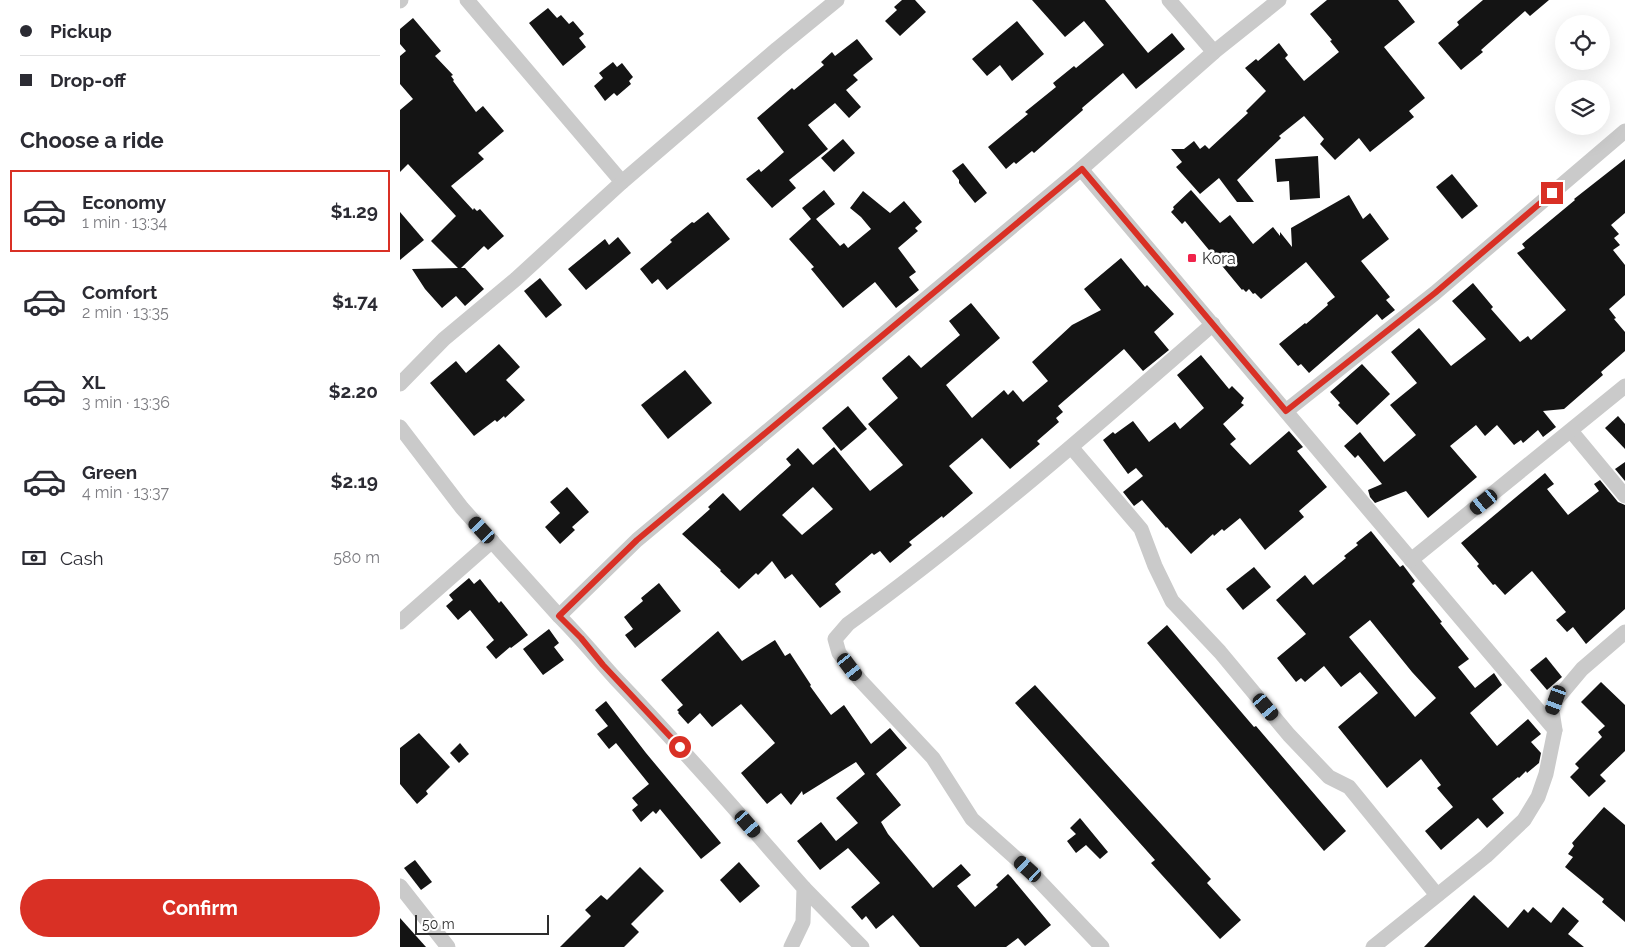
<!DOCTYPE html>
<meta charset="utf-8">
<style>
:root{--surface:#fff;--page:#f2f2f3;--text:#2b2b33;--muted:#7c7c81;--line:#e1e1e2;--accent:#d93025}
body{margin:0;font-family:Raleway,sans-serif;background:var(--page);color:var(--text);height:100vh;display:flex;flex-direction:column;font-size:19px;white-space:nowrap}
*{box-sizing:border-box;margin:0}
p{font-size:16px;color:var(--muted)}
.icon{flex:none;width:28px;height:28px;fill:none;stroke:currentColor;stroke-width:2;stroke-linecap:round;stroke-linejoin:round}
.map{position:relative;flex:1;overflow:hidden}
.details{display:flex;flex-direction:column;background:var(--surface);width:400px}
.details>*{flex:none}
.hud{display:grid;align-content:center;height:110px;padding:0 20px;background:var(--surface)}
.buttons{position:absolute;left:1155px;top:15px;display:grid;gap:10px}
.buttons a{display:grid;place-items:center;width:55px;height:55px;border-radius:50%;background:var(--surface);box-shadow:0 5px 20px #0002;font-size:25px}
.scale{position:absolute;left:15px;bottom:12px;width:134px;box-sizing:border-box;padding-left:5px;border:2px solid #2d2d2d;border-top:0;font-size:14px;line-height:18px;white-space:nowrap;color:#2d2d2d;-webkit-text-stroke:4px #fff;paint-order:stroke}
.end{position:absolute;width:22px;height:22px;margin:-11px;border:6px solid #d93025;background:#fff;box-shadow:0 0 0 2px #fff}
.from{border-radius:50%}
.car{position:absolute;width:15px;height:30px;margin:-15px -8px;border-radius:6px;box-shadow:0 0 4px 1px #0007;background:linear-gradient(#222 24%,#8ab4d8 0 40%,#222 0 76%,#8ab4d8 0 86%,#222 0)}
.hud b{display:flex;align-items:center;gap:18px;height:48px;font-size:19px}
.hud b+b{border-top:1px solid var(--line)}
.hud i{width:12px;height:12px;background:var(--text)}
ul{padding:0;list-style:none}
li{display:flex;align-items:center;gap:15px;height:82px;margin:0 10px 8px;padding:0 10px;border:2px solid transparent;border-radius:0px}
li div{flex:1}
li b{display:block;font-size:19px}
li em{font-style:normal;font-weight:700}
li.selected{border-color:var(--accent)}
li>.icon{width:45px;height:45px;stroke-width:1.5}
h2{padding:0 20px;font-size:22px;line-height:60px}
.pay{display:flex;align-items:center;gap:12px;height:55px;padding:0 20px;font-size:19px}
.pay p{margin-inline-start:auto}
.primary-button{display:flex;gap:10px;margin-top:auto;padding:10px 20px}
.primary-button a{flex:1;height:58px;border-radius:30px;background:var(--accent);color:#fff;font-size:20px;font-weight:700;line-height:58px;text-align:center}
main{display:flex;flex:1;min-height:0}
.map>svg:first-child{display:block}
</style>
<main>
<section class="details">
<div class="hud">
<b><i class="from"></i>Pickup</b>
<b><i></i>Drop-off</b>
</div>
<h2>Choose a ride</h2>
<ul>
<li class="selected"><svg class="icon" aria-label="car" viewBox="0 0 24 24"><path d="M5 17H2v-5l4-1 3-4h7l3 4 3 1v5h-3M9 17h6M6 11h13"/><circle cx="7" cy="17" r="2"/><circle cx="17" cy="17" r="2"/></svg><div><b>Economy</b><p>1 min · 13:34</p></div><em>$1.29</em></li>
<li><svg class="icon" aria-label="car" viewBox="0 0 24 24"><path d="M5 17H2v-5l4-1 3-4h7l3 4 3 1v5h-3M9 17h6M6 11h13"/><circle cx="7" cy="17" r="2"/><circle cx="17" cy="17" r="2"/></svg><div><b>Comfort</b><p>2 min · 13:35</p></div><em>$1.74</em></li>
<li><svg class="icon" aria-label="car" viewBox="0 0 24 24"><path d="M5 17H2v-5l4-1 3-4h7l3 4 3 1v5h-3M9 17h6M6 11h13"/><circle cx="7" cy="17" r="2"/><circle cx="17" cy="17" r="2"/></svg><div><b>XL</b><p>3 min · 13:36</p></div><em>$2.20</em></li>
<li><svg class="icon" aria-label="car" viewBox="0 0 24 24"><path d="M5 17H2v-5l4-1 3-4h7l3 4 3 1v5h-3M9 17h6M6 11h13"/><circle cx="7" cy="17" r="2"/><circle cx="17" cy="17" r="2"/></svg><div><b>Green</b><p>4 min · 13:37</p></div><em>$2.19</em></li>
</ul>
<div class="pay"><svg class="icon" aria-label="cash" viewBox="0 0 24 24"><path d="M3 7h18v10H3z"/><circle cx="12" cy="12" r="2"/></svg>Cash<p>580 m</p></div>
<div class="primary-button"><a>Confirm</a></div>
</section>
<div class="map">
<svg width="1225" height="947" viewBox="0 0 1225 947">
<rect width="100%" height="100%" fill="#fff"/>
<g fill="#141414" fill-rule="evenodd">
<path d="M502,0h13l11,12 -26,24 -15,-15 12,-11 -3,-3z"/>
<path d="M632,0h73l43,53 24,-20 13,16 -49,40 -13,-16 -41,35 1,2 -49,43 -2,-2 -16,13 -2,-2 -8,7 -18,-22 40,-33 -3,-2 31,-25 -3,-4 21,-17 2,2 28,-23 -20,-24 -19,16z"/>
<path d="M927,0h71l17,22 -31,25 41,51 -16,13 5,6 -44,35 -11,-14 -24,22 -15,-16 4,-5 -20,-23 -25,20 2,2 -44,42 17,22h-17l-18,-24 -19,16 -24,-27 6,-5 -11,-13h13l10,-8 6,8 5,-4 4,4 39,-36 -2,-2 20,-20 -21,-23 11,-9 2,2 21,-18 9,12 -3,3 19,23 35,-29 -9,-11 2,-1 -22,-26z"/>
<path d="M1083,0h66l-19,16 -5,-5 -44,39 2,2 -22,18 -23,-27 21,-18 -2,-3z"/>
<path d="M148,8l9,10 4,-3 8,9 4,-3 11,13 -5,4 7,9 -23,19 -34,-43z"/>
<path d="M13,18l28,33 -6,5 18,19 -2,1 3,4 -1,1 23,31 7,-6 21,25 -26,22 6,6 -33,27 22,24 1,-2 3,3 3,-2 24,27 -16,14 -4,-4 -23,22h4l19,21 -19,17 -9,-10 -14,12 -17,-19 -13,-20 46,-1 -27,-27 25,-25 -48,-52 -8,8v-62l13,-11 -13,-15v-28l6,-5 -6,-7v-15z"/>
<path d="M617,21l27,33 -32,27 -12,-16 -13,11 -15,-17z"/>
<path d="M457,39l16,20 -20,16 5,5 -12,10 15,17 -12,11 -14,-15 -27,22 20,24 -39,31 7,8 -24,20 -26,-29 13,-10 2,3 23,-20 -27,-34 35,-30 2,2 30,-25 -3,-3 11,-10 3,4z"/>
<path d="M213,62l4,5 5,-4 11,14 -4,4 2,3 -14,12 -3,-3 -9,8 -11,-15 9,-8 -4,-5z"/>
<path d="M443,139l12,14 -21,19 -13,-14z"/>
<path d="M918,156l2,42 -30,2 -1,-19 -12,1 -2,-23z"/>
<path d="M1225,159v54l-14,12 8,9 -5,4 6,7 -7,5 12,15v30l-16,14 7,9 -2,1 11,13v19l-24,21 2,3 -39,34 -21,2 13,16 -13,10 -5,-7 -15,13 -2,-3 -7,5 -17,-20 -12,11 -9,-11 -26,21 27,31 -49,41 -22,-27 -31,12 -5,-6 -2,-7 14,-6 -24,-29 -3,3 -11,-12 16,-14 24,30 32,-27 -26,-30 27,-22 -26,-31 28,-24 32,38 35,-27 -34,-38 21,-18 20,24 -2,2 29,33 8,-6 3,4 35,-30 -49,-57 8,-5 -3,-4 53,-44 -1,-1z"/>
<path d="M563,163l24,30 -12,10 -16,-20v-3l-7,-9z"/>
<path d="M1052,174l26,32 -16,13 -26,-32z"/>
<path d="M424,190l11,14 -19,15 24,27 4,-3 4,5 23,-19 -10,-12 -11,-9 13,-17 27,22 14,-12 18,21 -7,6 3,3 -20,17 18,24 -7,5 10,13 -23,18 -21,-26 -32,26 -32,-39 3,-2 -25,-28 22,-20 -9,-11z"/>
<path d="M791,190l29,33 10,-8 23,29 20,-17 7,9v-4l12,15 -1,-19 58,-33 14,24 7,-6 19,26 -28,22 29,36 -4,3 9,10 -13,10 -5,-6 -68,59 -8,-9 -3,2 -19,-22 26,-21 1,1 22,-19 -1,-2 8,-6 -29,-35 -45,37 -6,-6 -2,1 -4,-5 -3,3 -3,-3 -1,1 -57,-69 -3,3 -11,-12 3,-3 -1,-2z"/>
<path d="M0,212l24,28 -24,20z"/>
<path d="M308,212l22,27 -63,51 -9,-11 -6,5 -12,-15 32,-27 -2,-2 22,-18 2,1z"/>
<path d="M218,237l13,16 -45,37 -18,-21 37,-30 4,6z"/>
<path d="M721,258l24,29 2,-2 27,29 -20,18 15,18 -26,21 -19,-22 -66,57 5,6 -7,6 3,4 -22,19 3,3 -30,25 -28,-31 -33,28 24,27 -30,25 -1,-2 -33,26 3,3 -22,18 -10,-12 -6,4 -2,-2 -37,31 6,8 -21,16 -28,-34 -7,5 -13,-18 -14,14 -2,-2 -17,16 -19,-18 1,-1 -39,-36 28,-25 -2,-2 15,-14 17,18 51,-46 -5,-6 12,-11 15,17 21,-18 36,44 33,-26 -35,-41 30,-26 -15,-18 -1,-2 27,-23 12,13 39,-33 -11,-14 22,-18 29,35 -54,47 26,33 32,-28 4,5 5,-5 10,12 25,-21 -16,-19 40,-37 29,-15 -17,-21zM413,487l20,22 -31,26 -20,-20z"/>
<path d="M140,278l22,27 -16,13 -22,-27z"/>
<path d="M99,344l21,23 -14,13 19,20 -20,18 -1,-2 -7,6 -2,-2 -21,16 -44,-53 26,-22 10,12z"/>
<path d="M801,355l28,34 3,-3 12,12 -3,5 3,2 -21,19 13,15 -6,5 20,21 39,-34 14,16 -6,4 30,36 -28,24 5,6 -39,33 -25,-32 -16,13 -2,-2 -8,7 -1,-2 -22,20 -24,-27 -1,1 -24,-28 -8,6 -11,-14 20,-16 -7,-8 -8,6 -25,-34 10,-8 2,2 18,-13 16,21 26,-20 5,7 24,-21 -27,-33z"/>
<path d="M962,364l28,30 -33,31 -19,-20 2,-2 -10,-11z"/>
<path d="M285,370l27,33 -44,36 -27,-34z"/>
<path d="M448,406l19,23 -26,22 -19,-23z"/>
<path d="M1218,416l7,8v25l-20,-21z"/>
<path d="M1225,462v19l-10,-12z"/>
<path d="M1145,473l9,11 -7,5 21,26 31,-24 -5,-7 6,-4 18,22 7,3v104l-39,35 -13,-17 -6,5 -11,-12 10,-8 -34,-41 -27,24 -10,-11 -2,1 -16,-19 2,-2 -18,-21z"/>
<path d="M167,487l22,25 -17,15 3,3 -15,14 -15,-17 15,-14 -10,-11z"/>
<path d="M971,531l29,36 3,-2 12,16 -3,3 30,38 -2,1 29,36 -11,8 17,21 19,-15 8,12 -32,28 27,33 31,-27 13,15 -10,8 10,11 -2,10 -12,10 -1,-2 -7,7 -1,-1 -26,22 12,14 -17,15 -9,-10 -37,32 -16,-19 28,-24 -16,-19 4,-3 -20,-26 -34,29 -49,-61 40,-34 -18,-21 -19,15 -17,-21 -19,16 -4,-4 -5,4 -19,-24 29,-24 -30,-34 29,-25 8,10 33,-27 -2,-2 14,-11 -2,-2zM970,620l42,52 24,26 -21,19 -66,-80z"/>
<path d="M854,567l17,20 -28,23 -17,-21z"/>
<path d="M69,578l5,6 6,-5 19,24 2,-2 27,34 -17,13 -1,-1 -14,12 -10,-12 8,-7 -24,-30 -12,10 -12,-14 7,-6 -4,-5z"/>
<path d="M259,583l22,28 -46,37 -10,-13 8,-6 -9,-12 19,-16 -2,-3z"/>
<path d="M767,625l87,102 2,-1 90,105 -22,20 -177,-208z"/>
<path d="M149,629l10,14 -5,4 10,13 -21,15 -20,-26z"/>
<path d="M318,631l24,30 33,-21 10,16 5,-3 21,32 -1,1 21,29 13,-10 27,39 19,-16 17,20 -31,26 25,31 -20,17 7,12 45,54 28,-24 10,11 -14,11 18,21 23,-20 -2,-2 12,-11 3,3 40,48 -26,21 -7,-8 -12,9h-86l-27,-32 -17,14 -10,-13 -4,4 -11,-13 29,-24 -32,-35 -28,22 -23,-29 24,-19 15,19 22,-18 -22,-25 29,-24 -9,-12 -53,33 -1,-4 -11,14 -10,-12 -14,11 -26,-31 34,-30 -13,-15 -21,-24 -29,23 -12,-14 -12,11 -10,-11 1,-1 -2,-2 6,-5 -22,-25z"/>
<path d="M1146,657l16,20 -15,13 -17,-20z"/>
<path d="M1201,682l24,23v46l-25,24 6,6 -17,16 -19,-20 9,-9 -4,-4 27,-27 -4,-5 7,-6 -24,-24z"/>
<path d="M635,685l176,194 -4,4 34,37 -21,19 -69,-76 4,-3 -140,-157z"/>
<path d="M206,701l40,52 75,90 -20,16 -41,-50 -4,5 -3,-3 -12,11 -9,-12 6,-5 -6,-7 17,-14 -33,-41 -7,6 -12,-15 11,-8 -13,-16z"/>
<path d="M19,733l31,34 -24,24 2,3 -11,10 -17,-20v-36z"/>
<path d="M60,743l9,11 -10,9 -9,-10z"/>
<path d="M1204,807l21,18v97l-23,-20 2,-3 -39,-32 8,-10 -5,-3 6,-8 -2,-3z"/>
<path d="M680,818l28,34 -8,7 -14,-14 -10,8 -9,-12 9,-7 -6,-6z"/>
<path d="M15,860l17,22 -11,8 -17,-22z"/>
<path d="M339,862l21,24 -20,17 -20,-23z"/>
<path d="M240,867l24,24 -33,33 8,8 -15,15h-64l31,-31 -6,-6 16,-15 6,5z"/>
<path d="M1074,895l34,33 16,-19 4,4 5,-6 18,16 12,-16 16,14 -11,13 16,13h-160z"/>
<path d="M0,918l26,29h-26z"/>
</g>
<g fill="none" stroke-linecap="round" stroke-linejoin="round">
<g stroke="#cacaca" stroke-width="15">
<path d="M67,0l155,182"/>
<path d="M769,0l45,52"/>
<path d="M0,1l1,-1"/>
<path d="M681,169l474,561"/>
<path d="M0,384l44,-45 72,-60 106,-97 155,-133 60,-49"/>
<path d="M886,411l149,-118 190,-162"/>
<path d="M0,427l62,81 97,108"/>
<path d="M1171,431l54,65"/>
<path d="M672,448l69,81 14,37 17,35 48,51 69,83 40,42 20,10 88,108"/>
<path d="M1011,560l214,-174"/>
<path d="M0,622l92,-81"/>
<path d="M0,886l48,61"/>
<path d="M404,888l58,59"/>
<path d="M391,947l12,-25 1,-34c-62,-71 -124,-142 -189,-210 -19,-21 -36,-42 -56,-62l78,-76 444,-371 133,-117 65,-52"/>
<path d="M702,947l-74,-78 -56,-50 -39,-61 -73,-78 -21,-27 -4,-14 13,-15c128,-93 246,-196 365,-300"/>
<path d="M973,947l113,-91 38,-36 14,-23 8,-23 9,-44 -3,-19 4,-11 26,-31 43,-37"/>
</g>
</g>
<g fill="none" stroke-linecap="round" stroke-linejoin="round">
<path stroke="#d93025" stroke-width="6" d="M280,747l-77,-82 -22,-27 -22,-22 78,-76 445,-371 204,242 149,-118 117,-100"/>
</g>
<rect fill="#f0234b" stroke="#fff" stroke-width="2" x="787" y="253" width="10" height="10" rx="2.5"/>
<g text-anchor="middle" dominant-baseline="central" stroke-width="5" stroke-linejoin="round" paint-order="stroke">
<g font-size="16" fill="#2d2d2d" stroke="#fff" text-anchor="start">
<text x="802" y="258">Kora</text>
</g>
</g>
</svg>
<div class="buttons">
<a><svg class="icon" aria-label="locate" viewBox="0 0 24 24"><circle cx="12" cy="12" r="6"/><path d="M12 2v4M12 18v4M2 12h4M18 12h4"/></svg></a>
<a><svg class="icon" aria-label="layers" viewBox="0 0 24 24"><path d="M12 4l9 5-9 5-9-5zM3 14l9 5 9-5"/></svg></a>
</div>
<div class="scale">50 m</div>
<i class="end from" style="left:280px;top:747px"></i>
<i class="end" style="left:1152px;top:193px"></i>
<i class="car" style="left:1084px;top:502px;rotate:231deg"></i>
<i class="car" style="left:82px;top:530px;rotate:317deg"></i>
<i class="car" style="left:450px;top:667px;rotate:143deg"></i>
<i class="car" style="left:1156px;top:700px;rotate:200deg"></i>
<i class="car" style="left:866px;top:707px;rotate:140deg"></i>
<i class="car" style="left:348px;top:824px;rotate:139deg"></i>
<i class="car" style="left:628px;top:869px;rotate:312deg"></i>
</div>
</main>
